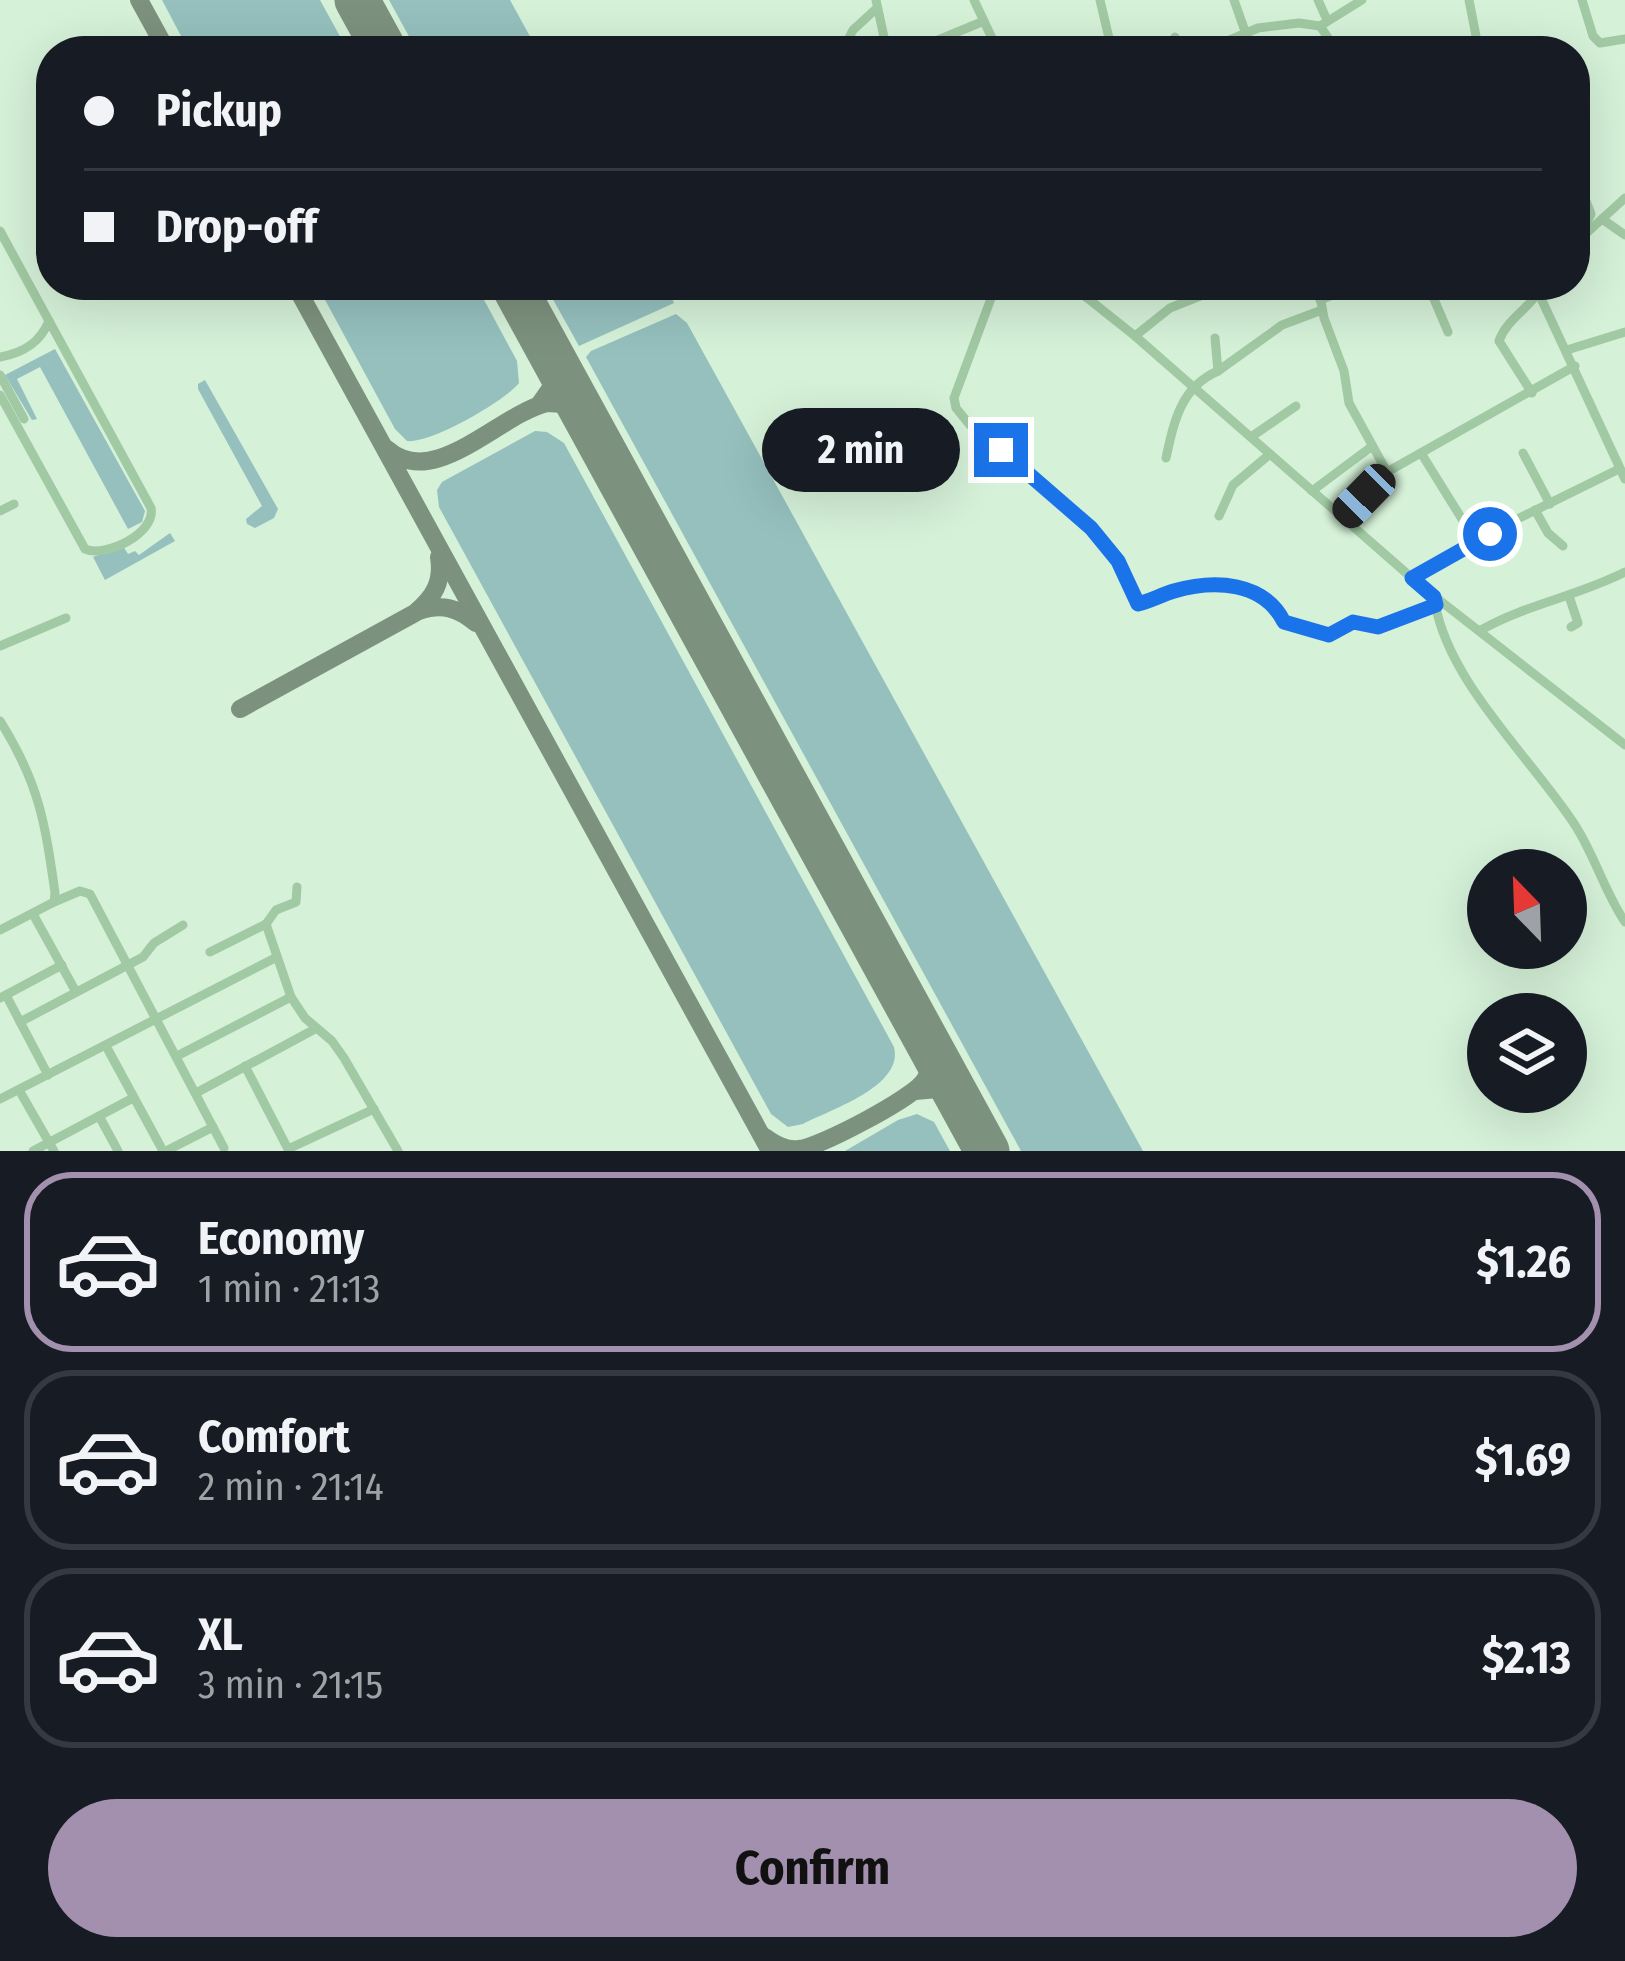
<!DOCTYPE html>
<meta charset="utf-8">
<style>
:root{--surface:#171b24;--page:#242831;--text:#f1f3f6;--muted:#9ea1a6;--line:#363941;--accent:#a290ae}
body{margin:0;font-family:"Fira Sans Condensed",sans-serif;background:var(--page);color:var(--text);height:100vh;display:flex;flex-direction:column;font-size:45px;white-space:nowrap}
*{box-sizing:border-box;margin:0}
p{font-size:39px;color:var(--muted)}
.icon{flex:none;width:66px;height:66px;fill:none;stroke:currentColor;stroke-width:2;stroke-linecap:round;stroke-linejoin:round}
.map{position:relative;height:1151px;overflow:hidden}
.side{display:flex;flex-direction:column;background:var(--surface);flex:1}
.side>*{flex:none}
.top-card{position:absolute;left:36px;top:36px;width:1554px;height:264px;border-radius:48px;box-shadow:0 12px 48px #0002;display:grid;align-content:center;height:264px;padding:0 48px;background:var(--surface)}
.needle{width:78px;rotate:337deg}
.tools{position:absolute;left:1467px;top:849px;display:grid;gap:24px}
.tools a{display:grid;place-items:center;width:120px;height:120px;border-radius:50%;background:var(--surface);box-shadow:0 12px 48px #0002;font-size:60px}
.end{position:absolute;width:54px;height:54px;margin:-27px;border:15px solid #1a73e8;background:#fff;box-shadow:0 0 0 6px #fff}
.from{border-radius:50%}
.bubble{position:absolute;height:84px;border-radius:42px;background:var(--surface);box-shadow:0 12px 48px #0002;font-size:39px;font-weight:700;line-height:84px;text-align:center}
.car{position:absolute;width:36px;height:72px;margin:-36px -18px;border-radius:15px;box-shadow:0 0 9px 3px #0007;background:linear-gradient(#222 24%,#8ab4d8 0 40%,#222 0 76%,#8ab4d8 0 86%,#222 0)}
.top-card b{display:flex;align-items:center;gap:42px;height:114px;font-size:45px}
.top-card b+b{border-top:3px solid var(--line)}
.top-card i{width:30px;height:30px;background:var(--text)}
ul{padding:21px 0 0;list-style:none}
li{display:flex;align-items:center;gap:36px;height:180px;margin:0 24px 18px;padding:0 24px;border:6px solid var(--line);border-radius:48px}
li div{flex:1}
li b{display:block;font-size:45px}
li em{font-style:normal;font-weight:700}
li.active{border-color:var(--accent)}
li>.icon{width:108px;height:108px;stroke-width:1.5}
.primary-button{display:flex;gap:24px;margin-top:auto;padding:24px 48px}
.primary-button a{flex:1;height:138px;border-radius:72px;background:var(--accent);color:#111;font-size:48px;font-weight:700;line-height:138px;text-align:center}
.map>svg:first-child{display:block}
</style>
<div class="map">
<svg width="1625" height="1151" viewBox="0 0 1625 1151">
<rect width="100%" height="100%" fill="#d5f1d8"/>
<g fill="#95c0be">
<path d="M162,0h158l28,51h-159z"/>
<path d="M389,0h121l28,51h-121z"/>
<path d="M317,285h159l41,76 2,22c-14,18 -89,61 -112,58l-12,-12z"/>
<path d="M545,285h121l8,18 -95,43z"/>
<path d="M676,314l11,9 456,828h-122l-435,-794 5,-6z"/>
<path d="M55,349l90,162 -3,11 -14,7 -88,-162 -23,12 20,40 -5,1 -27,-45z"/>
<path d="M205,380l73,129 -4,9 -19,10 -8,-4 -1,-5 16,-13 -64,-117v-5z"/>
<path d="M535,431l12,1 17,11 330,604c10,39 -62,62 -91,77l-15,3 -17,-13 -332,-607 -2,-17 5,-8z"/>
<path d="M170,533l5,8 -70,39 -12,-23 30,-11 5,8 7,-3 4,4z"/>
<path d="M917,1114l17,8 16,29h-105l53,-31z"/>
</g>
<g fill="none" stroke-linecap="round" stroke-linejoin="round">
<g stroke="#7d927e" stroke-width="18">
<path d="M139,0l28,51"/>
<path d="M376,35l2,16"/>
<path d="M295,285l475,866"/>
<path d="M539,405l14,-20 -4,-33"/>
<path d="M387,449c47,42 111,-34 160,-46l17,1 21,15"/>
<path d="M419,611c23,-8 39,-3 57,12"/>
<path d="M240,709l175,-96c19,-16 28,-31 24,-56"/>
<path d="M915,1091l23,-2 23,15"/>
<path d="M765,1137c10,7 21,14 34,12 21,-2 114,-51 125,-68 11,-15 6,-30 0,-45"/>
</g>
<g stroke="#7d927e" stroke-width="45">
<path d="M357,0l28,51"/>
<path d="M513,285l474,866"/>
</g>
<g stroke="#a1c9a3" stroke-width="9">
<path d="M876,0l11,51"/>
<path d="M974,0l24,51"/>
<path d="M1100,0l12,51"/>
<path d="M1234,0l18,51"/>
<path d="M1318,0l9,20"/>
<path d="M1469,0l7,36"/>
<path d="M1582,0l11,36 7,7 25,-4"/>
<path d="M1320,26l17,25"/>
<path d="M1175,37l5,14"/>
<path d="M938,40l46,-19"/>
<path d="M842,51l11,-21 24,-22"/>
<path d="M1204,51l54,-23 41,-5 21,3 42,-26"/>
<path d="M1575,172l16,42 -13,27"/>
<path d="M1602,219l23,16"/>
<path d="M0,231l151,277c5,25 -45,50 -66,41l-85,-154"/>
<path d="M1580,239l45,-41"/>
<path d="M996,285l-42,113 2,10 13,16 122,104 26,33 21,43c12,-3 23,-9 36,-13 41,-12 90,-9 110,31l37,13 32,-13 26,5 57,-22"/>
<path d="M1071,285l64,51 285,249 205,160"/>
<path d="M1318,285l6,33 20,53 5,32 38,69"/>
<path d="M1428,285l20,47"/>
<path d="M1539,294l86,185"/>
<path d="M1087,298l24,-13"/>
<path d="M1320,300l37,-15"/>
<path d="M1135,336l35,-28 58,-23"/>
<path d="M1567,350l58,-18"/>
<path d="M0,357c23,-4 40,-14 49,-36"/>
<path d="M1218,371l64,-46 40,-15"/>
<path d="M0,375l24,44"/>
<path d="M1532,393l-33,-52c8,-24 36,-35 42,-56"/>
<path d="M1251,437l45,-31"/>
<path d="M1421,453l54,87"/>
<path d="M1523,453l27,51"/>
<path d="M1166,458c8,-37 15,-71 52,-87l-3,-33"/>
<path d="M1312,491l59,-44"/>
<path d="M1535,510l13,23 15,13"/>
<path d="M0,511l14,-7"/>
<path d="M1219,516l14,-31 37,-31"/>
<path d="M1343,518l44,-46 188,-106"/>
<path d="M1412,578l63,-38 144,-71"/>
<path d="M1569,596l9,27 -7,4"/>
<path d="M1435,602c12,78 95,155 138,220 21,31 31,69 52,100"/>
<path d="M1481,630c46,-26 97,-34 144,-58"/>
<path d="M0,646l66,-28"/>
<path d="M0,721c39,62 45,101 55,172l-1,9 -54,28"/>
<path d="M297,887l-1,15 -20,8 -10,14 25,73 14,21 27,23 12,17 54,93"/>
<path d="M54,902l26,-11 10,3 134,254"/>
<path d="M33,914l43,78"/>
<path d="M210,952l56,-28"/>
<path d="M6,995l42,80"/>
<path d="M0,998l62,-33"/>
<path d="M20,1022l123,-65 11,-14 29,-18"/>
<path d="M106,1046l57,105"/>
<path d="M177,1056l114,-59"/>
<path d="M245,1066l43,83 86,-40"/>
<path d="M19,1090l35,61"/>
<path d="M196,1093l119,-64"/>
<path d="M0,1099l275,-141"/>
<path d="M99,1116l19,35"/>
<path d="M33,1151l100,-53"/>
<path d="M166,1151l47,-24"/>
</g>
</g>
<g fill="none" stroke-linecap="round" stroke-linejoin="round">
<path stroke="#1a73e8" stroke-width="15" d="M1001,450l90,78 27,33 20,43c12,-3 23,-9 36,-13 41,-12 90,-9 110,31l45,13 24,-13 25,5 58,-22 -2,-8 -22,-19 78,-44"/>
</g>
</svg>
<div class="tools">
<a><svg class="needle" viewBox="-14 -14 28 28"><path d="M0-13l5 13h-10z" fill="#e53935"/><path d="M0 13l5-13h-10z" fill="#9ea1a6"/></svg></a>
<a><svg class="icon" aria-label="layers" viewBox="0 0 24 24"><path d="M12 4l9 5-9 5-9-5zM3 14l9 5 9-5"/></svg></a>
</div>
<i class="end from" style="left:1490px;top:534px"></i>
<i class="end" style="left:1001px;top:450px"></i>
<div class="bubble" style="left:762px;top:408px;width:198px">2 min</div>
<i class="car" style="left:1364px;top:496px;rotate:224deg"></i>
<div class="top-card">
<b><i class="from"></i>Pickup</b>
<b><i></i>Drop-off</b>
</div>
</div>
<section class="side">
<ul>
<li class="active"><svg class="icon" aria-label="car" viewBox="0 0 24 24"><path d="M5 17H2v-5l4-1 3-4h7l3 4 3 1v5h-3M9 17h6M6 11h13"/><circle cx="7" cy="17" r="2"/><circle cx="17" cy="17" r="2"/></svg><div><b>Economy</b><p>1 min · 21:13</p></div><em>$1.26</em></li>
<li><svg class="icon" aria-label="car" viewBox="0 0 24 24"><path d="M5 17H2v-5l4-1 3-4h7l3 4 3 1v5h-3M9 17h6M6 11h13"/><circle cx="7" cy="17" r="2"/><circle cx="17" cy="17" r="2"/></svg><div><b>Comfort</b><p>2 min · 21:14</p></div><em>$1.69</em></li>
<li><svg class="icon" aria-label="car" viewBox="0 0 24 24"><path d="M5 17H2v-5l4-1 3-4h7l3 4 3 1v5h-3M9 17h6M6 11h13"/><circle cx="7" cy="17" r="2"/><circle cx="17" cy="17" r="2"/></svg><div><b>XL</b><p>3 min · 21:15</p></div><em>$2.13</em></li>
</ul>
<div class="primary-button"><a>Confirm</a></div>
</section>
